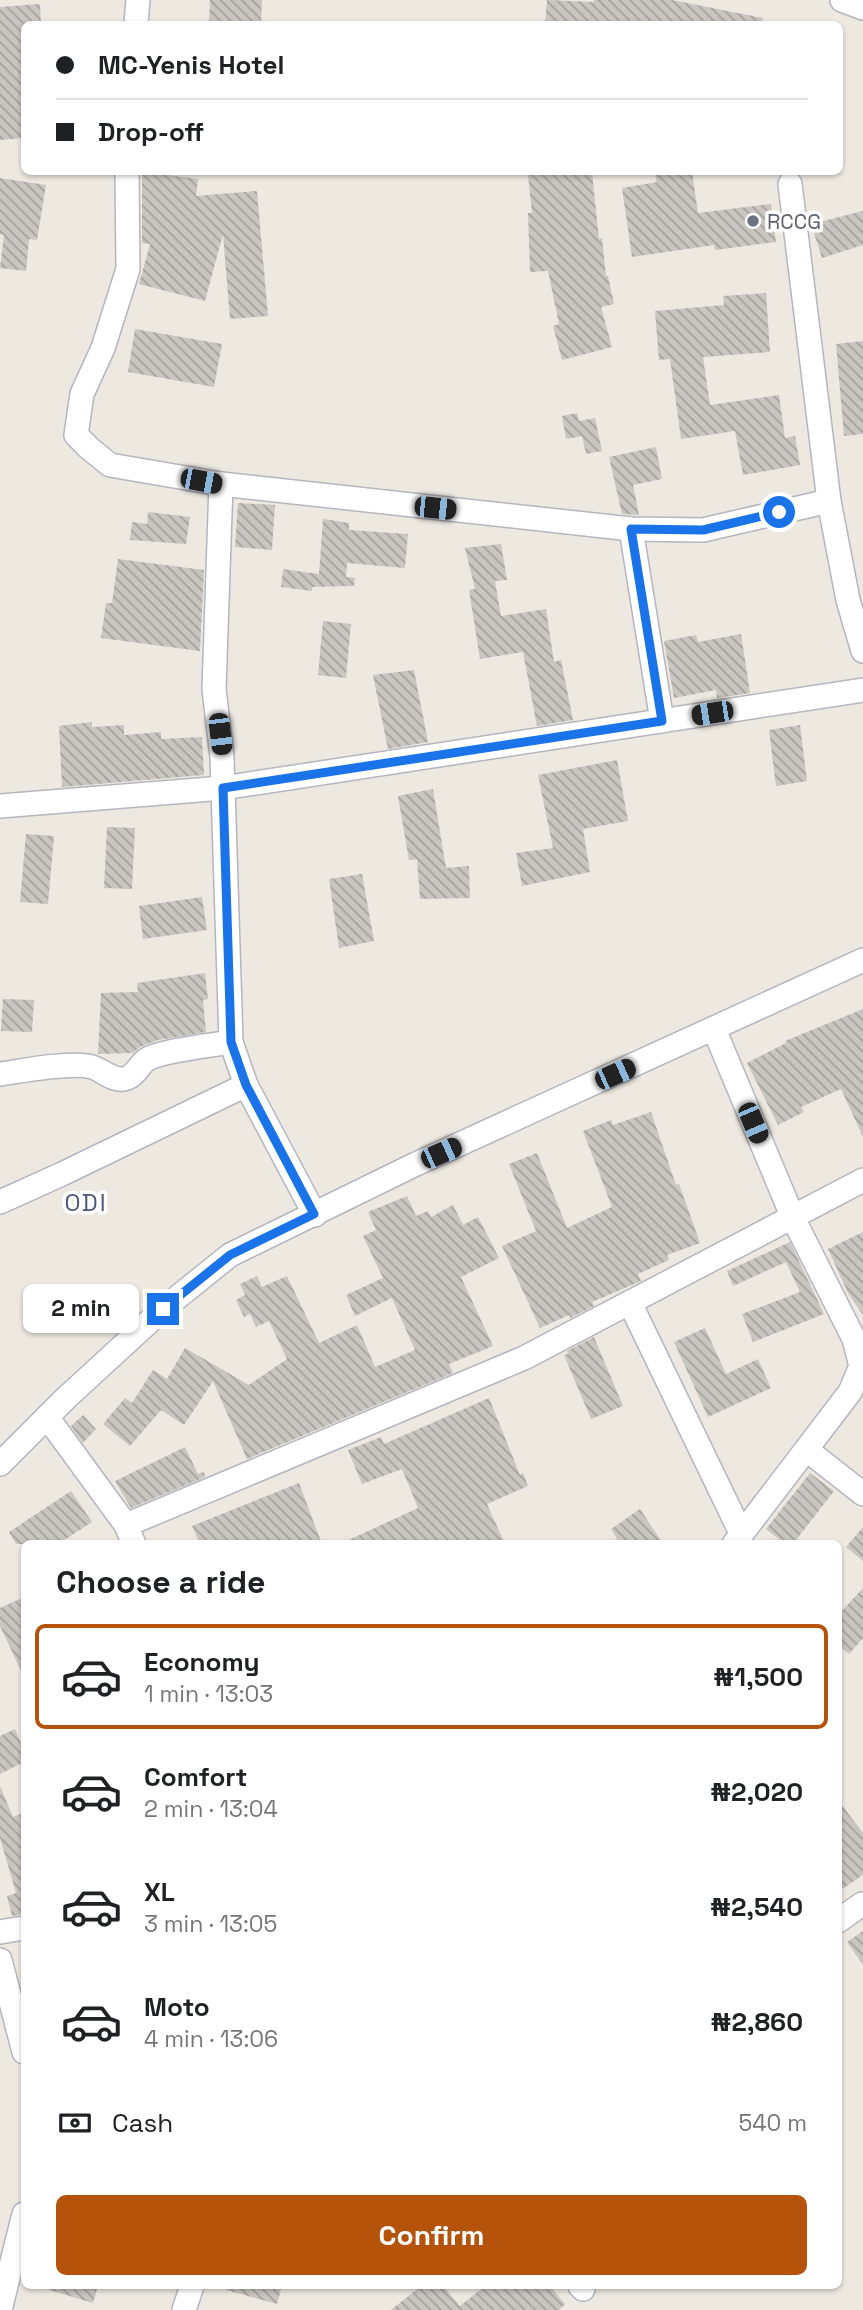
<!DOCTYPE html>
<meta charset="utf-8">
<style>
:root{--surface:#fff;--page:#f2f2f2;--text:#202124;--muted:#757577;--line:#e0e0e0;--accent:#b45309}
body{margin:0;font-family:"Space Grotesk",sans-serif;background:var(--page);color:var(--text);height:100vh;display:flex;flex-direction:column;font-size:26px;white-space:nowrap}
*{box-sizing:border-box;margin:0}
p{font-size:23px;color:var(--muted)}
.icon{flex:none;width:38px;height:38px;fill:none;stroke:currentColor;stroke-width:2;stroke-linecap:round;stroke-linejoin:round}
.map{position:relative;flex:1;overflow:hidden}
.panel{position:absolute;left:21px;top:1540px;width:821px;height:749px;display:flex;flex-direction:column;background:var(--surface);border-radius:10px;box-shadow:0 2px 5px #0004}
.panel>*{flex:none}
.banner{position:absolute;left:21px;top:21px;width:822px;height:154px;border-radius:10px;box-shadow:0 2px 5px #0004;display:grid;align-content:center;height:154px;padding:0 35px;background:var(--surface)}
.end{position:absolute;width:32px;height:32px;margin:-16px;border:9px solid #1a73e8;background:#fff;box-shadow:0 0 0 4px #fff}
.from{border-radius:50%}
.bubble{position:absolute;height:49px;border-radius:10px;background:var(--surface);box-shadow:0 2px 5px #0004;font-size:23px;font-weight:800;line-height:49px;text-align:center}
.car{position:absolute;width:21px;height:42px;margin:-21px -10px;border-radius:9px;box-shadow:0 0 5px 2px #0007;background:linear-gradient(#222 24%,#8ab4d8 0 40%,#222 0 76%,#8ab4d8 0 86%,#222 0)}
.banner b{display:flex;align-items:center;gap:24px;height:66px;font-size:26px}
.banner b+b{border-top:2px solid var(--line)}
.banner i{width:18px;height:18px;background:var(--text)}
ul{padding:0;list-style:none}
li{display:flex;align-items:center;gap:21px;height:105px;margin:0 14px 10px;padding:0 21px;border:4px solid transparent;border-radius:10px}
li div{flex:1}
li b{display:block;font-size:26px}
li em{font-style:normal;font-weight:800}
li.current{border-color:var(--accent)}
li>.icon{width:63px;height:63px;stroke-width:1.5}
h2{padding:0 35px;font-size:32px;line-height:84px}
.pay{display:flex;align-items:center;gap:18px;height:77px;padding:0 35px;font-size:26px}
.pay p{margin-inline-start:auto}
.primary-button{display:flex;gap:14px;margin-top:auto;padding:14px 35px}
.primary-button a{flex:1;height:80px;border-radius:10px;background:var(--accent);color:#fff;font-size:28px;font-weight:800;line-height:80px;text-align:center}
.map>svg:first-child{display:block}
</style>
<div class="map">
<svg width="863" height="2310" viewBox="0 0 863 2310">
<defs>
<pattern id="building-back-hatch" width="6" height="6" patternUnits="userSpaceOnUse" patternTransform="scale(1.75)"><rect width="6" height="6" fill="#c9c5c0"/><path d="M-1 5l2 2M0 0l6 6M5-1l2 2" fill="none" stroke="#a4a09c"/></pattern>
</defs>
<rect width="100%" height="100%" fill="#ede9e0"/>
<g fill="url(#building-back-hatch)">
<path d="M210,0h52l-1,24h-52z"/>
<path d="M547,0l47,2v-2h78l91,18 -1,6h-217z"/>
<path d="M40,4l1,20h-17v114l-24,2v-133z"/>
<path d="M142,172l56,7 -2,17 61,-5 11,125 -38,3 -7,-85 -18,67 -66,-17 11,-40 -8,-1z"/>
<path d="M568,172h24l7,67 3,-1 4,38h2l6,28 -13,3 11,40 -50,13 -9,-34 6,-2 -11,-53 -18,1 -2,-59h4l-4,-38z"/>
<path d="M672,172h20l6,41 73,-9 5,38 -61,8 -1,-5 -82,12 -10,-69 35,-6 -2,-8z"/>
<path d="M0,178l46,7 -9,55 -8,-1 -3,32 -26,-3 4,-33 -4,-1z"/>
<path d="M863,211v34l-41,13 -11,-34z"/>
<path d="M766,293l4,59 -67,5 7,48 69,-10 6,43 10,-2 5,29 -57,10 -8,-44 -54,8 -11,-80 -11,1 -4,-49 69,-6 -1,-9z"/>
<path d="M135,329l87,15 -8,43 -86,-15z"/>
<path d="M863,341v93l-19,2 -8,-92z"/>
<path d="M577,413l2,8 16,-3 7,33 -16,3 -4,-18 -16,3 -4,-23z"/>
<path d="M656,447l6,32 -29,6 6,30 -17,-1 -13,-57z"/>
<path d="M238,503l37,2 -3,45 -37,-3z"/>
<path d="M148,512l42,5 -4,27 -56,-4 2,-18 15,2z"/>
<path d="M323,519l26,4v7l59,4 -3,34 -58,-5 -1,14 9,1 -1,8 -42,1v4l-31,-4 2,-18 36,5z"/>
<path d="M501,544l6,36 -12,1 6,35 45,-7 8,53 7,-2 12,60 -36,6 -14,-74 -43,7 -11,-69 6,-1 -10,-41z"/>
<path d="M118,559l86,11 -4,81 -99,-13 5,-35h6z"/>
<path d="M323,621l28,3 -5,54 -28,-3z"/>
<path d="M741,634l9,59 -33,5 -1,-8 -42,8 -10,-57 32,-6 2,7z"/>
<path d="M414,670l14,72 -40,7 -15,-74z"/>
<path d="M92,722v5l32,-2v10l37,-3v7l41,-2 2,38 -142,12 -3,-61z"/>
<path d="M800,725l7,56 -31,5 -7,-56z"/>
<path d="M617,760l11,61 -45,8 7,43 -68,14 -6,-33 37,-5 -15,-73z"/>
<path d="M433,789l13,79 23,-2 1,32 -50,1 -3,-40 -8,1 -11,-64z"/>
<path d="M107,827l28,1 -3,61 -28,-1z"/>
<path d="M26,834l28,2 -6,68 -28,-2z"/>
<path d="M362,874l12,67 -35,7 -10,-69z"/>
<path d="M202,897l5,33 -64,9 -4,-33z"/>
<path d="M205,973l3,26 -5,1 3,32 -48,8 -18,7 -7,6 -35,1 3,-61 37,-1 -1,-9z"/>
<path d="M3,999l31,1 -2,32 -31,-1z"/>
<path d="M863,1009v128l-22,-48 -40,18 3,5 -26,13 -31,-62 39,-20 -1,-2z"/>
<path d="M651,1112l25,73 3,-1 21,59 -33,12 2,5 -31,14 3,7 -49,21 2,4 -24,12 -1,-3 -29,13 -38,-82 34,-15 -27,-67 28,-11 30,75 45,-21 -29,-76 28,-11 2,5z"/>
<path d="M407,1196l9,20 12,-5 3,6 22,-12 10,20 15,-8 21,41 -38,19 32,69 -44,18 4,9 -206,86 -34,-78 -29,44 -23,-15 -31,36 -27,-22 22,-26 7,5 21,-33 14,9 18,-31 64,37 38,-26 -18,-38 -13,6 -6,-13 -6,3 -8,-17 9,-5 -5,-11 17,-8 5,11 25,-11 32,67 38,-18 18,42 40,-17 -23,-52 -37,18 -9,-21 37,-17 -20,-42 13,-6 -8,-18z"/>
<path d="M863,1232v83l-15,-22 -20,-44z"/>
<path d="M790,1242l34,72 -71,28 -11,-28 58,-22 -14,-30 -53,24 -6,-15z"/>
<path d="M705,1328l21,46 32,-15 13,29 -63,29 -34,-75z"/>
<path d="M594,1337l29,69 -32,13 -27,-64 4,-1 -1,-3z"/>
<path d="M489,1398l31,77 3,-2 5,13 -41,18 18,40h-165l78,-36 -16,-39 -40,15 -14,-34 33,-13 3,7z"/>
<path d="M83,1415l13,14 -13,14 -12,-17z"/>
<path d="M185,1447l13,27 6,-2 1,5 -74,31 -16,-27z"/>
<path d="M810,1473l24,18 -41,53h-8l-19,-15z"/>
<path d="M299,1483l23,61h-122l-8,-18z"/>
<path d="M71,1491l21,31 -34,22h-42l-7,-12z"/>
<path d="M640,1509l23,35h-43l-9,-15z"/>
<path d="M863,1527v34l-17,-14z"/>
<path d="M863,1588v50l-14,16 -11,-9v-30z"/>
<path d="M24,1597v80l-24,-51v-18z"/>
<path d="M15,1729l9,22v11l-24,12v-38z"/>
<path d="M0,1786l13,31 11,-4v101l-12,2 -5,-20 9,-3 -16,-55z"/>
<path d="M838,1800l25,33v42l-25,17z"/>
<path d="M863,1931v34l-16,-23z"/>
<path d="M46,2286h52l-5,17 -47,-14z"/>
<path d="M226,2286h56l-5,18 -51,-14z"/>
<path d="M421,2286h22l17,20 25,-20h65l15,18 -6,6h-168z"/>
</g>
<g fill="none" stroke-linecap="round" stroke-linejoin="round">
<g stroke="#b4b5bf" stroke-width="26">
<g id="minor">
<path d="M842,0l21,8"/>
<path d="M136,24l2,-24"/>
<path d="M127,172l1,97 -25,79 -21,46 -6,41 13,13 21,17 111,19 410,45 72,1 126,-29"/>
<path d="M790,184l39,317 19,99 15,51"/>
<path d="M221,484l-7,205 8,68 9,285 15,43 69,130"/>
<path d="M631,529l31,192"/>
<path d="M0,806l223,-18 640,-98"/>
<path d="M714,1029l79,189 61,121 7,27 -11,26 -116,152"/>
<path d="M0,1074c22,-3 72,-13 92,-7 11,3 22,16 35,11 9,-3 12,-13 19,-18 13,-9 67,-15 85,-18"/>
<path d="M0,1202l62,-28 184,-89"/>
<path d="M630,1303l111,230"/>
<path d="M47,1417l79,108 8,19"/>
<path d="M807,1450l56,44"/>
<path d="M0,1464l66,-66 97,-89 67,-54 186,-91 447,-204"/>
<path d="M126,1525l398,-167 339,-178"/>
<path d="M838,1921l24,-17"/>
<path d="M0,1932l24,-4"/>
<path d="M0,1960l24,92"/>
<path d="M580,2286l3,3"/>
<path d="M0,2310l24,-96"/>
<path d="M184,2310l8,-24"/>
</g>
</g>
<use href="#minor" stroke="#fff" stroke-width="23"/>
</g>
<g fill="none" stroke-linecap="round" stroke-linejoin="round">
<path stroke="#1a73e8" stroke-width="9" d="M163,1309l67,-54 84,-41 -68,-129 -15,-43 -8,-254 439,-67 -31,-192 72,1 76,-18"/>
</g>
<circle fill="#6b7280" stroke="#fff" stroke-width="2.5" cx="753" cy="221" r="7"/>
<g text-anchor="middle" dominant-baseline="central" stroke-width="7" stroke-linejoin="round" paint-order="stroke">
<g font-size="21" fill="#5b616d" stroke="#fff" text-anchor="start">
<text x="767" y="221">RCCG</text>
</g>
<g font-size="24" letter-spacing="2" fill="#4f547b" stroke="#fff">
<text x="86" y="1202">ODI</text>
</g>
</g>
</svg>
<i class="end from" style="left:779px;top:512px"></i>
<i class="end" style="left:163px;top:1309px"></i>
<div class="bubble" style="left:23px;top:1284px;width:116px">2 min</div>
<i class="car" style="left:201px;top:481px;rotate:101deg"></i>
<i class="car" style="left:435px;top:508px;rotate:96deg"></i>
<i class="car" style="left:712px;top:713px;rotate:261deg"></i>
<i class="car" style="left:220px;top:734px;rotate:173deg"></i>
<i class="car" style="left:615px;top:1074px;rotate:66deg"></i>
<i class="car" style="left:753px;top:1123px;rotate:157deg"></i>
<i class="car" style="left:441px;top:1153px;rotate:66deg"></i>
<div class="banner">
<b><i class="from"></i>MC-Yenis Hotel</b>
<b><i></i>Drop-off</b>
</div>
<section class="panel">
<h2>Choose a ride</h2>
<ul>
<li class="current"><svg class="icon" aria-label="car" viewBox="0 0 24 24"><path d="M5 17H2v-5l4-1 3-4h7l3 4 3 1v5h-3M9 17h6M6 11h13"/><circle cx="7" cy="17" r="2"/><circle cx="17" cy="17" r="2"/></svg><div><b>Economy</b><p>1 min · 13:03</p></div><em>₦1,500</em></li>
<li><svg class="icon" aria-label="car" viewBox="0 0 24 24"><path d="M5 17H2v-5l4-1 3-4h7l3 4 3 1v5h-3M9 17h6M6 11h13"/><circle cx="7" cy="17" r="2"/><circle cx="17" cy="17" r="2"/></svg><div><b>Comfort</b><p>2 min · 13:04</p></div><em>₦2,020</em></li>
<li><svg class="icon" aria-label="car" viewBox="0 0 24 24"><path d="M5 17H2v-5l4-1 3-4h7l3 4 3 1v5h-3M9 17h6M6 11h13"/><circle cx="7" cy="17" r="2"/><circle cx="17" cy="17" r="2"/></svg><div><b>XL</b><p>3 min · 13:05</p></div><em>₦2,540</em></li>
<li><svg class="icon" aria-label="car" viewBox="0 0 24 24"><path d="M5 17H2v-5l4-1 3-4h7l3 4 3 1v5h-3M9 17h6M6 11h13"/><circle cx="7" cy="17" r="2"/><circle cx="17" cy="17" r="2"/></svg><div><b>Moto</b><p>4 min · 13:06</p></div><em>₦2,860</em></li>
</ul>
<div class="pay"><svg class="icon" aria-label="cash" viewBox="0 0 24 24"><path d="M3 7h18v10H3z"/><circle cx="12" cy="12" r="2"/></svg>Cash<p>540 m</p></div>
<div class="primary-button"><a>Confirm</a></div>
</section>
</div>
